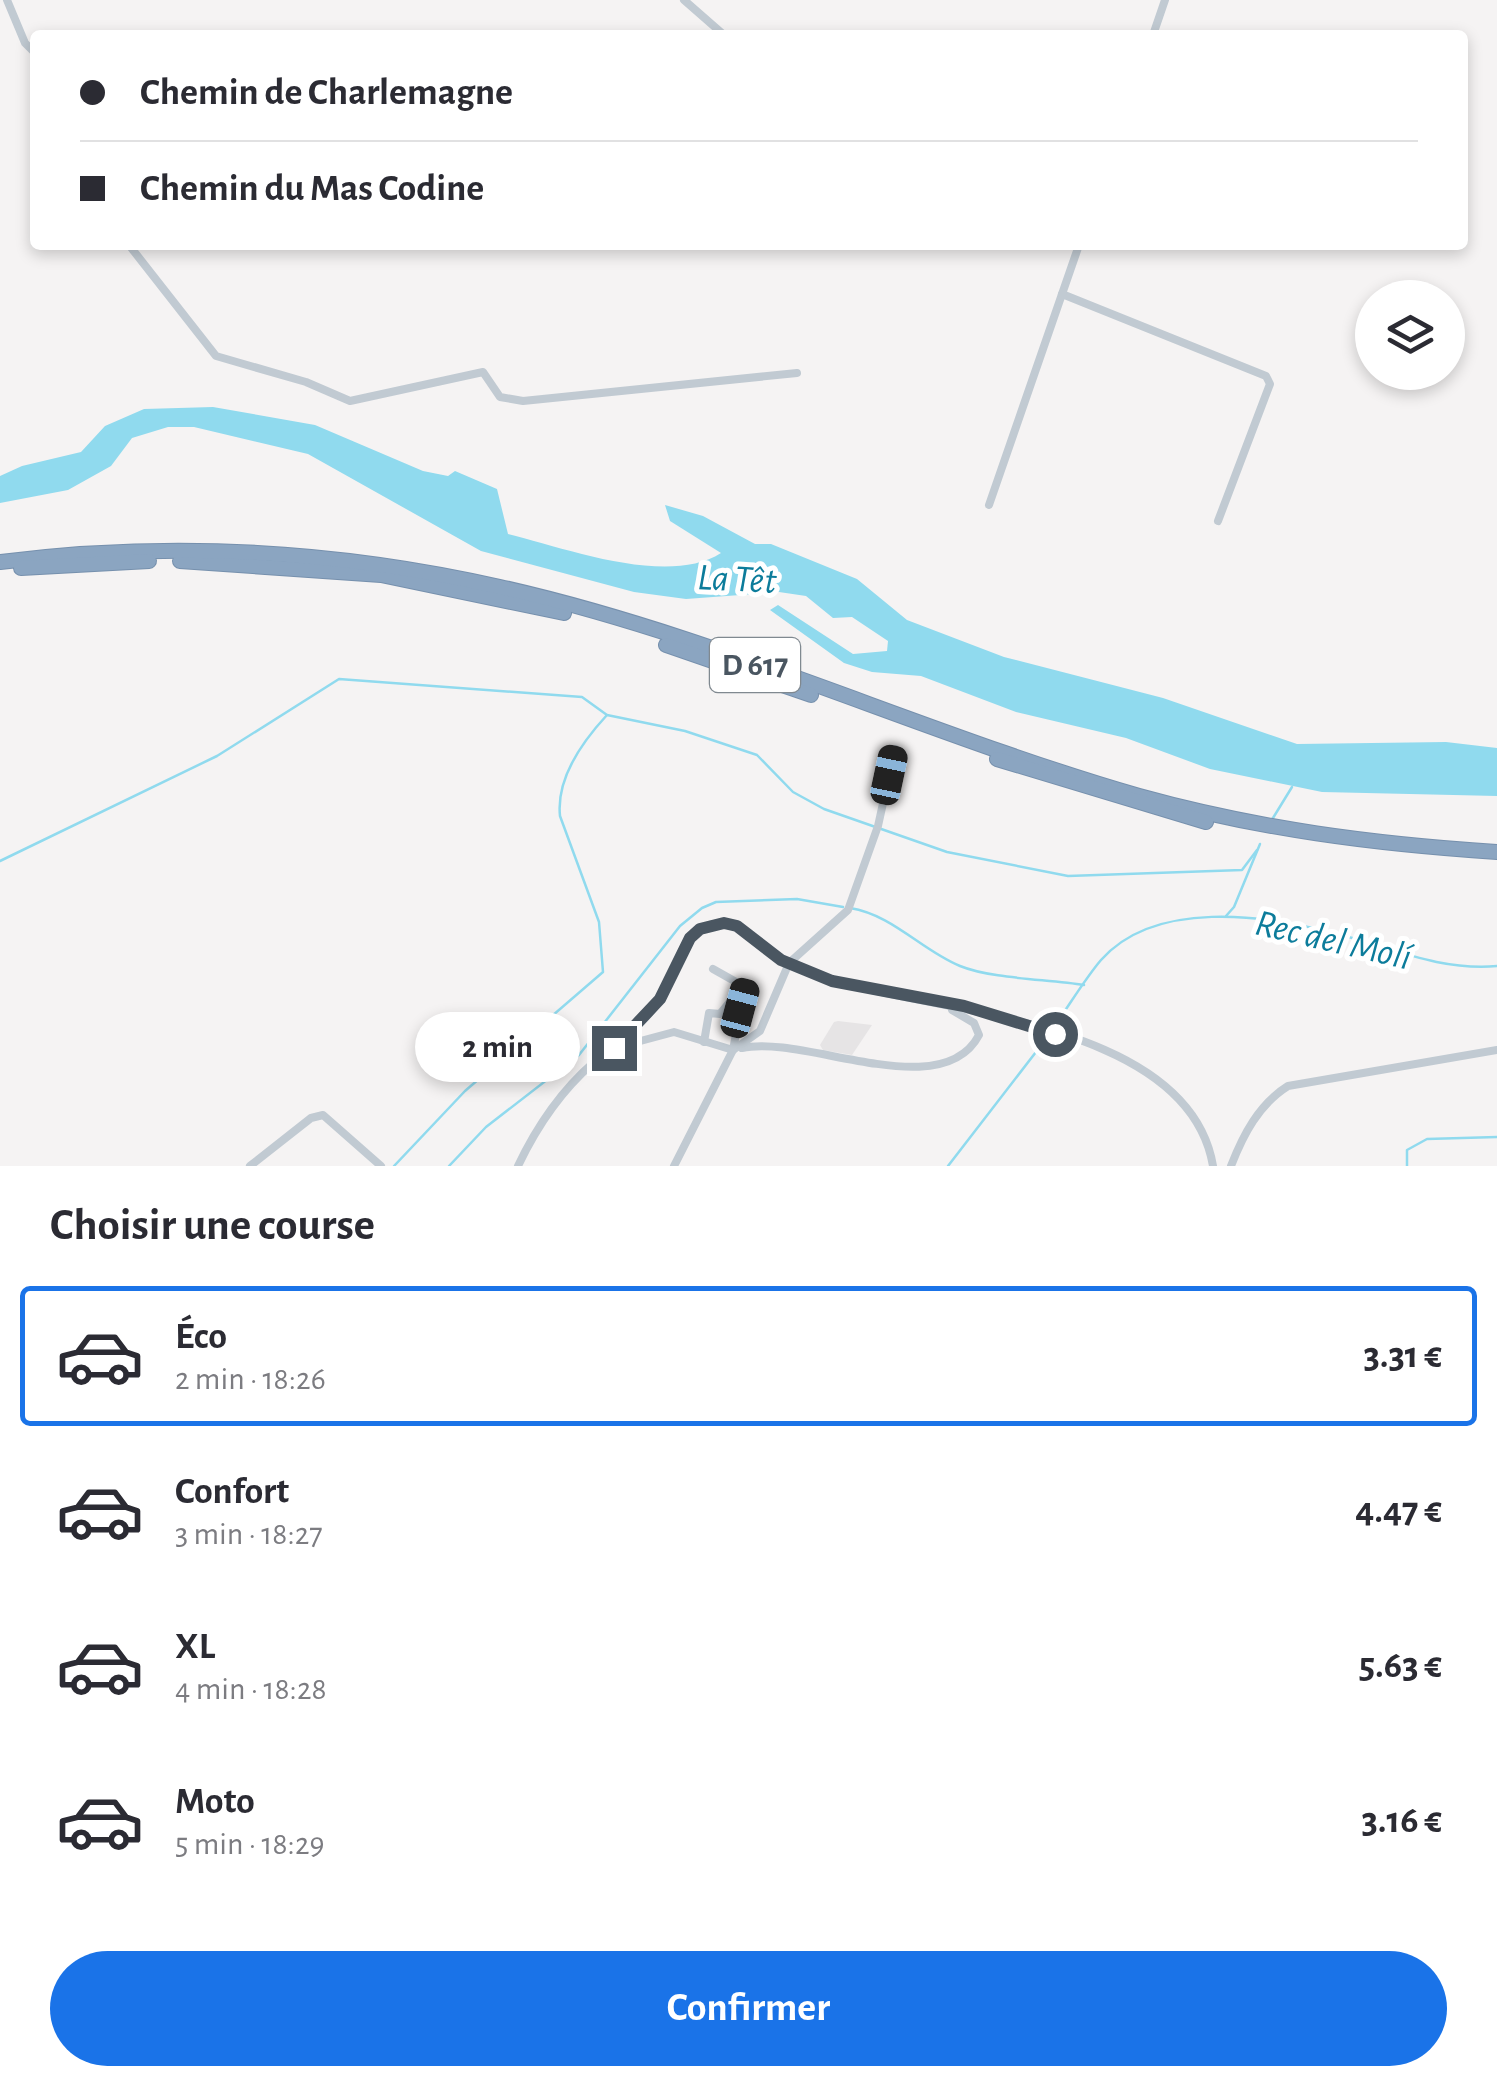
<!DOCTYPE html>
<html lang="fr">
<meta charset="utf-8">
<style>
:root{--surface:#fff;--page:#f2f2f3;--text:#2b2b33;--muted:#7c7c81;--line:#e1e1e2;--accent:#1a73e8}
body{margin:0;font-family:"Alegreya Sans",sans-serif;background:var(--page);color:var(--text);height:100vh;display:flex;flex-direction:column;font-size:38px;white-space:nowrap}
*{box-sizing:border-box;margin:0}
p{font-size:32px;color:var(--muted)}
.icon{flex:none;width:55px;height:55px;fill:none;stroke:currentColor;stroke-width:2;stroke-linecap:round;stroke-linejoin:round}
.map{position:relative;height:1166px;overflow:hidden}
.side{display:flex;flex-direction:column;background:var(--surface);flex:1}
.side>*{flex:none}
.guide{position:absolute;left:30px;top:30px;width:1438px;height:220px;border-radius:10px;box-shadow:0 5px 15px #0003;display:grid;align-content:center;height:220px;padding:0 50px;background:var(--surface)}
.buttons{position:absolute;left:1355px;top:280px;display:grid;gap:20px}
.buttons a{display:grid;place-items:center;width:110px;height:110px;border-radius:50%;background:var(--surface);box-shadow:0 5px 15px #0003;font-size:50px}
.end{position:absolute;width:45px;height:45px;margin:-22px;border:12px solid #4a5661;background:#fff;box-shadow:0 0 0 5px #fff}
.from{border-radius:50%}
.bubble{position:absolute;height:70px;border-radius:35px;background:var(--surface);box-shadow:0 5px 15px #0003;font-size:32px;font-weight:700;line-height:70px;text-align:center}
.car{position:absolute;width:30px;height:60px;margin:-30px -15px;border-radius:12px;box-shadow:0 0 8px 2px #0007;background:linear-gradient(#222 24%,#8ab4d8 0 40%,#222 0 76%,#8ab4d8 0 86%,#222 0)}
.guide b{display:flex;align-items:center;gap:35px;height:95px;font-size:38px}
.guide b+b{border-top:2px solid var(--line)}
.guide i{width:25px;height:25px;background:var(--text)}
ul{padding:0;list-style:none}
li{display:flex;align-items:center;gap:30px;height:140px;margin:0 20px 15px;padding:0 30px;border:5px solid transparent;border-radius:10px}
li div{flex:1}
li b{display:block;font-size:38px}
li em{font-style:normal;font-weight:700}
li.on{border-color:var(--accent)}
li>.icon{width:90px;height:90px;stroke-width:1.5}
h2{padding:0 50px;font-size:45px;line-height:120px}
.action{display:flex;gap:20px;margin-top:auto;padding:20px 50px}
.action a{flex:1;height:115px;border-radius:60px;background:var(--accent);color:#fff;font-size:40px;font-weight:700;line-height:115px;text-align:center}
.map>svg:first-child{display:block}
</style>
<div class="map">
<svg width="1497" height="1166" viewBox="0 0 1497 1166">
<rect width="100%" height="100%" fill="#f5f3f3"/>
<path fill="#e6e4e5" d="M834,1022l4,-1 34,4 -20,30 -29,-5 -3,-5z"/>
<path fill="#90daee" d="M213,407l102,18 108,46 25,5 7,-5 42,18 11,45c57,14 160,53 213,19l-51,-32 -5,-16 38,11 52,28h16l86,35 50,41 97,37 159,41 134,46 149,-2 51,6v48l-175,-4 -112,-23 -84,-31 -110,-26 -95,-36 -49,-4 -28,-9 -74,-53 8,-5 75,49 34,-3 1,-10 -36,-24 -19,1 -27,-22 -27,-4 -93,7 -52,-7 -153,-41 -173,-97 -114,-27h-26l-36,11 -21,28 -43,24 -68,13v-27l22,-10 59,-14 24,-26 39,-17z"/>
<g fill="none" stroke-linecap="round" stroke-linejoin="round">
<g stroke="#90daee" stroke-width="2.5">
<path d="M1273,818l19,-31"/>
<path d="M0,861l217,-105 122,-77 243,18 25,18 78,16 72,24 36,37 31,17 123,43 121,24 174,-6 15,-20"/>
<path d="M850,908c43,7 71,42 110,58 32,13 87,13 124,19"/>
<path d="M1226,916l8,-9 26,-63"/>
<path d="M1053,1028c16,-22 31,-48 48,-68 54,-61 164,-45 233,-27 56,14 104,38 163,33"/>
<path d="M394,1166l71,-75 138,-119 -4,-50 -39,-106c-4,-38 22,-74 47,-101"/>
<path d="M449,1166l37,-39 93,-72 101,-129 22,-18 14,-6 81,-3 46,8"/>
<path d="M948,1166l98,-127"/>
<path d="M1407,1166v-16l20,-11 70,-2"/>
</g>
<g stroke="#7690ad" stroke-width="16">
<g id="highway">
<path d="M180,561l201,14 183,38"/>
<path d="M0,562c166,-21 336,-12 500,25 219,49 424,147 639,209 119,33 235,48 358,56"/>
<path d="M21,568l128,-7"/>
<path d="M666,645l145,50"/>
<path d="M997,759l209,63"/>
</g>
</g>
<g stroke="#c1cad2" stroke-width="8">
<path d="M7,0l18,43 10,10"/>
<path d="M684,0l40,35"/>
<path d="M1153,35l12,-35"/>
<path d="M35,92v33"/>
<path d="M129,245l87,111 90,26 44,19 133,-29 17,25 23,4 274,-28"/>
<path d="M1062,294l204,82 4,8 -52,137"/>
<path d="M989,505l90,-260"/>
<path d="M704,1042l5,-29 11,1 25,-31"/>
<path d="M618,1047l56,-15 59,18"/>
<path d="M742,1048c62,-14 200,58 237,-13l-5,-12 -22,-13 -1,-6"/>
<path d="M733,1050l27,-19 29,-68 59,-53 30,-84 17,-77"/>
<path d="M250,1166l61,-48 12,-3 58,51"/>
<path d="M518,1166c18,-38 43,-75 75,-103 23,-20 49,-37 66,-62 17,-25 19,-70 55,-77 27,-6 44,21 64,34 16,10 38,18 56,23 110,32 355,42 379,185"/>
<path d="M674,1166l59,-116 12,-63 -32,-18"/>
<path d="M1231,1166c12,-31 28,-62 57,-80l209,-36"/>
</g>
<use href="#highway" stroke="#8ba5c1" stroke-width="14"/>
</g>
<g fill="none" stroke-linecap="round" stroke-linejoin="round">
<path stroke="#4a5661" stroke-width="12" d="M614,1048l46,-49 30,-61 10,-9 24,-6 13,3 44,34 51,21 132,25 91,28"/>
</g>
<g text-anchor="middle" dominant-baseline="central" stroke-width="10" stroke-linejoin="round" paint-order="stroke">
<rect fill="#fff" stroke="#808990" stroke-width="2.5" x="710" y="638" width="90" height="54" rx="8"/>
<g font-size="32" font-weight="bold" fill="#4a5661">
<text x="755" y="665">D 617</text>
</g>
<g font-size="38" font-style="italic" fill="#0c7c9b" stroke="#fff">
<text transform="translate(737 580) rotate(3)">La Têt</text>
<text transform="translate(1333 941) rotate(13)">Rec del Molí</text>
</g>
</g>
</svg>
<div class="buttons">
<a><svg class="icon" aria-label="layers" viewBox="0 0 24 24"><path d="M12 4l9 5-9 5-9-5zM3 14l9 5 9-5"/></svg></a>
</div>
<i class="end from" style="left:1055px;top:1034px"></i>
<i class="end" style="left:614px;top:1048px"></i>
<div class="bubble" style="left:415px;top:1012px;width:165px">2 min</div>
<i class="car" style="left:889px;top:775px;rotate:12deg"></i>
<i class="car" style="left:740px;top:1008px;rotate:15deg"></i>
<div class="guide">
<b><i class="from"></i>Chemin de Charlemagne</b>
<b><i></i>Chemin du Mas Codine</b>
</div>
</div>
<section class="side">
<h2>Choisir une course</h2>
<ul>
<li class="on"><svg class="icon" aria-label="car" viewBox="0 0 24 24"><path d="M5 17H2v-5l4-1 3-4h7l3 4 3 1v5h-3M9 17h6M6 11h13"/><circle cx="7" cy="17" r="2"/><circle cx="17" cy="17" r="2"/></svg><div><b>Éco</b><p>2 min · 18:26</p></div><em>3.31 €</em></li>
<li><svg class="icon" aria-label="car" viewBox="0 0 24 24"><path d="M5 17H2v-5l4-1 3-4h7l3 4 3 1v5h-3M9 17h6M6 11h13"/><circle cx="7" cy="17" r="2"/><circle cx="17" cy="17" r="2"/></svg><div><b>Confort</b><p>3 min · 18:27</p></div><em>4.47 €</em></li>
<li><svg class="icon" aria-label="car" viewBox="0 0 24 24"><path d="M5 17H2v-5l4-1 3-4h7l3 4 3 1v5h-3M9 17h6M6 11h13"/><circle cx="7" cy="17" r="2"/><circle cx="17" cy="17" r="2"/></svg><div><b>XL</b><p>4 min · 18:28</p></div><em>5.63 €</em></li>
<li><svg class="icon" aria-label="car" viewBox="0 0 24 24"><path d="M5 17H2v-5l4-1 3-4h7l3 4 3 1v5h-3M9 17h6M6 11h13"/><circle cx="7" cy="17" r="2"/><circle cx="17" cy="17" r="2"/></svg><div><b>Moto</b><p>5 min · 18:29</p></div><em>3.16 €</em></li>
</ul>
<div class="action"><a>Confirmer</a></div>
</section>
